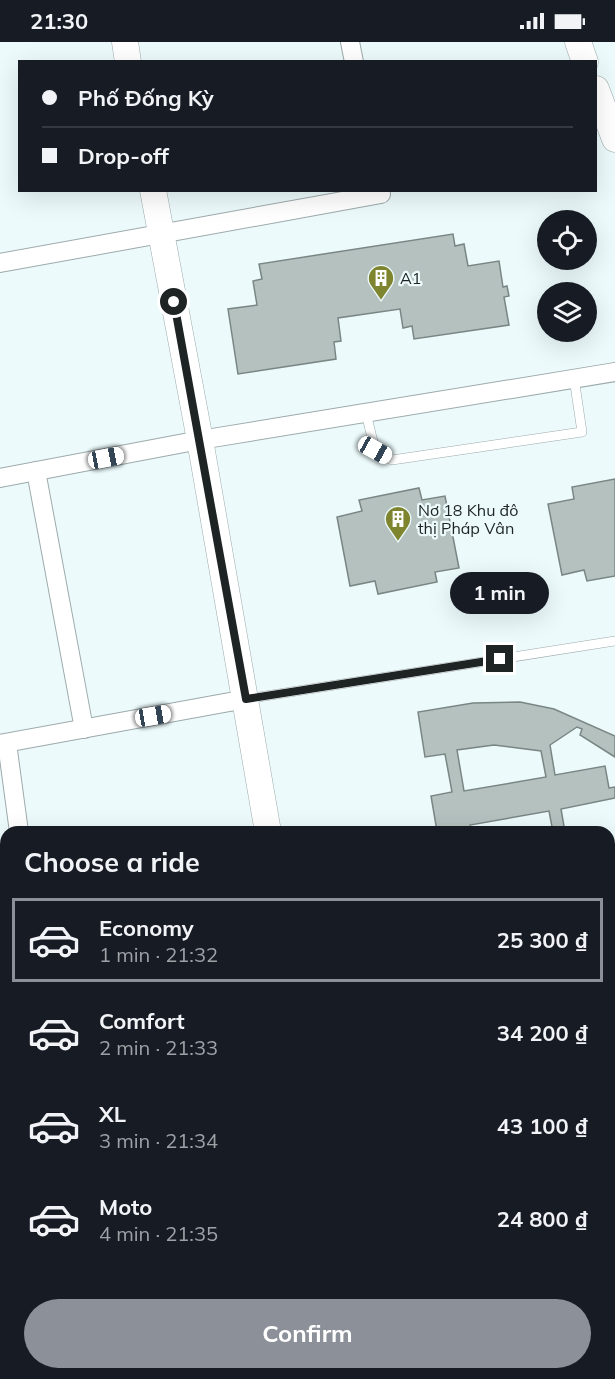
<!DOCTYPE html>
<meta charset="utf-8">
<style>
:root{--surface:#171b24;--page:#242831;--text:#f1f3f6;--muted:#9ea1a6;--line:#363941;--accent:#8c9099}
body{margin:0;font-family:Mulish,sans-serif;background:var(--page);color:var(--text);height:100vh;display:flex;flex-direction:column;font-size:22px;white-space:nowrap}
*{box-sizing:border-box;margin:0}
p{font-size:20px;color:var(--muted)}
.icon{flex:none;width:33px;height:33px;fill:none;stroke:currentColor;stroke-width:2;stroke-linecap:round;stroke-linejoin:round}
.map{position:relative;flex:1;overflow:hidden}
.side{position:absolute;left:0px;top:784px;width:615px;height:554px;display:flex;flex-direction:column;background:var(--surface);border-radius:18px 18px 0 0;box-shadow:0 6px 24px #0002}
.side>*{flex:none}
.top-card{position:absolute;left:18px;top:18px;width:579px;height:132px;border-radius:0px;box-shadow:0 6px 24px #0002;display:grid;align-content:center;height:132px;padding:0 24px;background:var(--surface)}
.tools{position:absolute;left:537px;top:168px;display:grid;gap:12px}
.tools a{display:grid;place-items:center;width:60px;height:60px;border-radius:50%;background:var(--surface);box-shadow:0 6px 24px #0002;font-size:30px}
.end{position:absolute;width:27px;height:27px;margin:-14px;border:8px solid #1e2324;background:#fff;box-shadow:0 0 0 3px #fff}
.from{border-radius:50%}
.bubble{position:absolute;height:42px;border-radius:21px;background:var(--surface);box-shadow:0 6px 24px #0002;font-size:20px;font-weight:700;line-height:42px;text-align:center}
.car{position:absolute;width:18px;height:36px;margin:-18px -9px;border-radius:8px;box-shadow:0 0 4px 2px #0007;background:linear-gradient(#fff 24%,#345 0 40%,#fff 0 76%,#345 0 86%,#fff 0)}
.top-card b{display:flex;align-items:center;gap:21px;height:57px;font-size:22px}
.top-card b+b{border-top:2px solid var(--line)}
.top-card i{width:15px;height:15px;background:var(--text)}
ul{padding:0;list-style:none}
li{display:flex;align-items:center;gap:18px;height:84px;margin:0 12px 9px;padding:0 12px;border:3px solid transparent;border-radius:0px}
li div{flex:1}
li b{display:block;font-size:22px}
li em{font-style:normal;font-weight:700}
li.active{border-color:var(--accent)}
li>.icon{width:54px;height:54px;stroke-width:1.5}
h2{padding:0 24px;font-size:27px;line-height:72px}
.cta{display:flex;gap:12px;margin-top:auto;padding:12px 24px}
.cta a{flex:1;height:69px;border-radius:36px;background:var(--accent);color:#fff;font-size:24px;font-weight:700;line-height:69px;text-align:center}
.status{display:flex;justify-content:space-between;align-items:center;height:42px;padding:0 30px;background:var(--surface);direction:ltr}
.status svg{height:16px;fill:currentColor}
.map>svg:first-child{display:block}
</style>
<div class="status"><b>21:30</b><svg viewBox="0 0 49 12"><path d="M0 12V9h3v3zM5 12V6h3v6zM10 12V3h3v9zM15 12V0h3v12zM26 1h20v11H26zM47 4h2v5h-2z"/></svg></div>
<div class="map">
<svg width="615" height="1337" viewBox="0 0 615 1337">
<rect width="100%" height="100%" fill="#ecfafb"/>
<g fill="#b4c1bf" stroke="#7a8684" stroke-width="1.5" fill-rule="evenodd">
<path d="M453,192l2,12 9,-2 4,22 31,-5 4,26 4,-1 2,10 -5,1 5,28 -95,14 -2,-13 -9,2 -3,-19 -62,9 3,23 -7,1 2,17 -98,15 -10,-65 29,-4 -4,-24 9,-2 -3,-15z"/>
<path d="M615,437v97l-28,5 -3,-11 -22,5 -14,-71 26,-5 -2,-12z"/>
<path d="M419,446l3,12 23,-4 14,72 -24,4 2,10 -59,12 -3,-13 -25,5 -13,-69 25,-6 -3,-11z"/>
<path d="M520,660l34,7 61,27v21l-35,-22 2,-6 -5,-2 -27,18 5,30 50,-9 4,22 6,-1v11l-54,11 4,23h-12l-4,-21 -79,14 1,7h-12l-1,-5 -21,4 -6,-35 21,-4 -7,-38 -20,3 -7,-45 55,-9zM494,703l47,6 5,26 -82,14 -7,-41z"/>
<path d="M615,807v36l-6,1v-36z"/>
<path d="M615,893v33l-6,1v-33z"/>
<path d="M609,947l6,3v37l-6,-3z"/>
<path d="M615,1030v33l-6,-6v-16z"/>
<path d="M615,1210v58l-6,3v-58z"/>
<path d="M2,1298l4,34 3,5h-9z"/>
</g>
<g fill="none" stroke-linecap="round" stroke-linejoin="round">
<g stroke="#9daaab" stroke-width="10">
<g id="lane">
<path d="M366,371l9,37 17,10 190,-28 -8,-54"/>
<path d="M246,657l369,-58"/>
<path d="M609,1151l6,-3"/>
<path d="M35,1332v5"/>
<path d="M530,1332l2,5"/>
</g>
</g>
<g stroke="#9daaab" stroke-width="20">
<g id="street">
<path d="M350,0l4,20"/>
<path d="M0,221l381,-69 -1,-4"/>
<path d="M36,429l48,258"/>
<path d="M0,436l200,-38 415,-68"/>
<path d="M7,701l12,89"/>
<path d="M0,702l246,-45"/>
<path d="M0,852l6,-1"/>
<path d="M0,999l6,-1"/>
<path d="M0,1157l6,-1"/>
</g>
</g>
<g stroke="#9daaab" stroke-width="27">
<g id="secondary">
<path d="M125,0l3,20"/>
<path d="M578,0l7,20"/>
<path d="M596,47l19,50"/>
<path d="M153,148l47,250 68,392"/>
<path d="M363,1332l1,5"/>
</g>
</g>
<use href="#lane" stroke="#fff" stroke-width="9"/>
<use href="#street" stroke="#fff" stroke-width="18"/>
<use href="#secondary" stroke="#fff" stroke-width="26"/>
</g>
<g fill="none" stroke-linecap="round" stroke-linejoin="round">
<path stroke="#1e2324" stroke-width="8" d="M174,260l72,397 254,-40"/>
</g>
<defs>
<g id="building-pin" transform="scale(1.35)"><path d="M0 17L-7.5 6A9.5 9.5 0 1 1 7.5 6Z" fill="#7f842f" stroke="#ecfafb"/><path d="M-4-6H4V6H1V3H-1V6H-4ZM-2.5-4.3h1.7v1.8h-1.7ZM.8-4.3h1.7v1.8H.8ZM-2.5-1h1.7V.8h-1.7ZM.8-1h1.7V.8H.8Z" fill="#fff"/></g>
</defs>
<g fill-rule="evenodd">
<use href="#building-pin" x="381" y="236"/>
<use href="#building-pin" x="398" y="477"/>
</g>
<g text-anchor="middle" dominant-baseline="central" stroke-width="4.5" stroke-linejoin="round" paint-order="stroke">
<g font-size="16" fill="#1e2324" stroke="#ecfafb" text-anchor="start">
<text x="400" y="236">A1</text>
<text x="418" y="468">Nơ 18 Khu đô<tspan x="418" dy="18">thị Pháp Vân</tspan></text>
</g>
</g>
</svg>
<div class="tools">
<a><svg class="icon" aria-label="locate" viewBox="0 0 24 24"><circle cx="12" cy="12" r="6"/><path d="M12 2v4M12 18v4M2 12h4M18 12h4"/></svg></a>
<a><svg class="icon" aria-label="layers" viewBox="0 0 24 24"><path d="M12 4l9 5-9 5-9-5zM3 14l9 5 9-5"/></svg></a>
</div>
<i class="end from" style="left:174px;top:260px"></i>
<i class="end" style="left:500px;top:617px"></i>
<div class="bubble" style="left:450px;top:530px;width:99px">1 min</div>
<i class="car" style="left:375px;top:408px;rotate:119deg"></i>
<i class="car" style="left:106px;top:416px;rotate:79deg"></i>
<i class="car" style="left:153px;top:674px;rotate:80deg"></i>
<div class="top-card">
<b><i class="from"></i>Phố Đống Kỳ</b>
<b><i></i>Drop-off</b>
</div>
<section class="side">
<h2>Choose a ride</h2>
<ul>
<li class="active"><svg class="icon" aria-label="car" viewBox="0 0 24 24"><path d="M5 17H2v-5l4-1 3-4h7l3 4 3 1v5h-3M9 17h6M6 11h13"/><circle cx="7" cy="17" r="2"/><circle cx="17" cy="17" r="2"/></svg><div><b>Economy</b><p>1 min · 21:32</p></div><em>25 300 ₫</em></li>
<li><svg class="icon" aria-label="car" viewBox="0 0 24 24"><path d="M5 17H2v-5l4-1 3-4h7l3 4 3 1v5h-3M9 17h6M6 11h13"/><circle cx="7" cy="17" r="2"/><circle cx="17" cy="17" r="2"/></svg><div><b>Comfort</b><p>2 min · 21:33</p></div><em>34 200 ₫</em></li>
<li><svg class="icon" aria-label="car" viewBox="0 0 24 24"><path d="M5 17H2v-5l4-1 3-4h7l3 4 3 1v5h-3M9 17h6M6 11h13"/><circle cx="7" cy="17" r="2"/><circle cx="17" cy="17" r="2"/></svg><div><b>XL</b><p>3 min · 21:34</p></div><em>43 100 ₫</em></li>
<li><svg class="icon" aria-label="car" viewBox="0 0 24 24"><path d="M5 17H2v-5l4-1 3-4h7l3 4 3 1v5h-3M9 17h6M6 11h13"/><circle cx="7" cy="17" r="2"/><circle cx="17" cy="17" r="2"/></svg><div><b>Moto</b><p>4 min · 21:35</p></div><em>24 800 ₫</em></li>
</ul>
<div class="cta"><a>Confirm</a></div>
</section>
</div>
